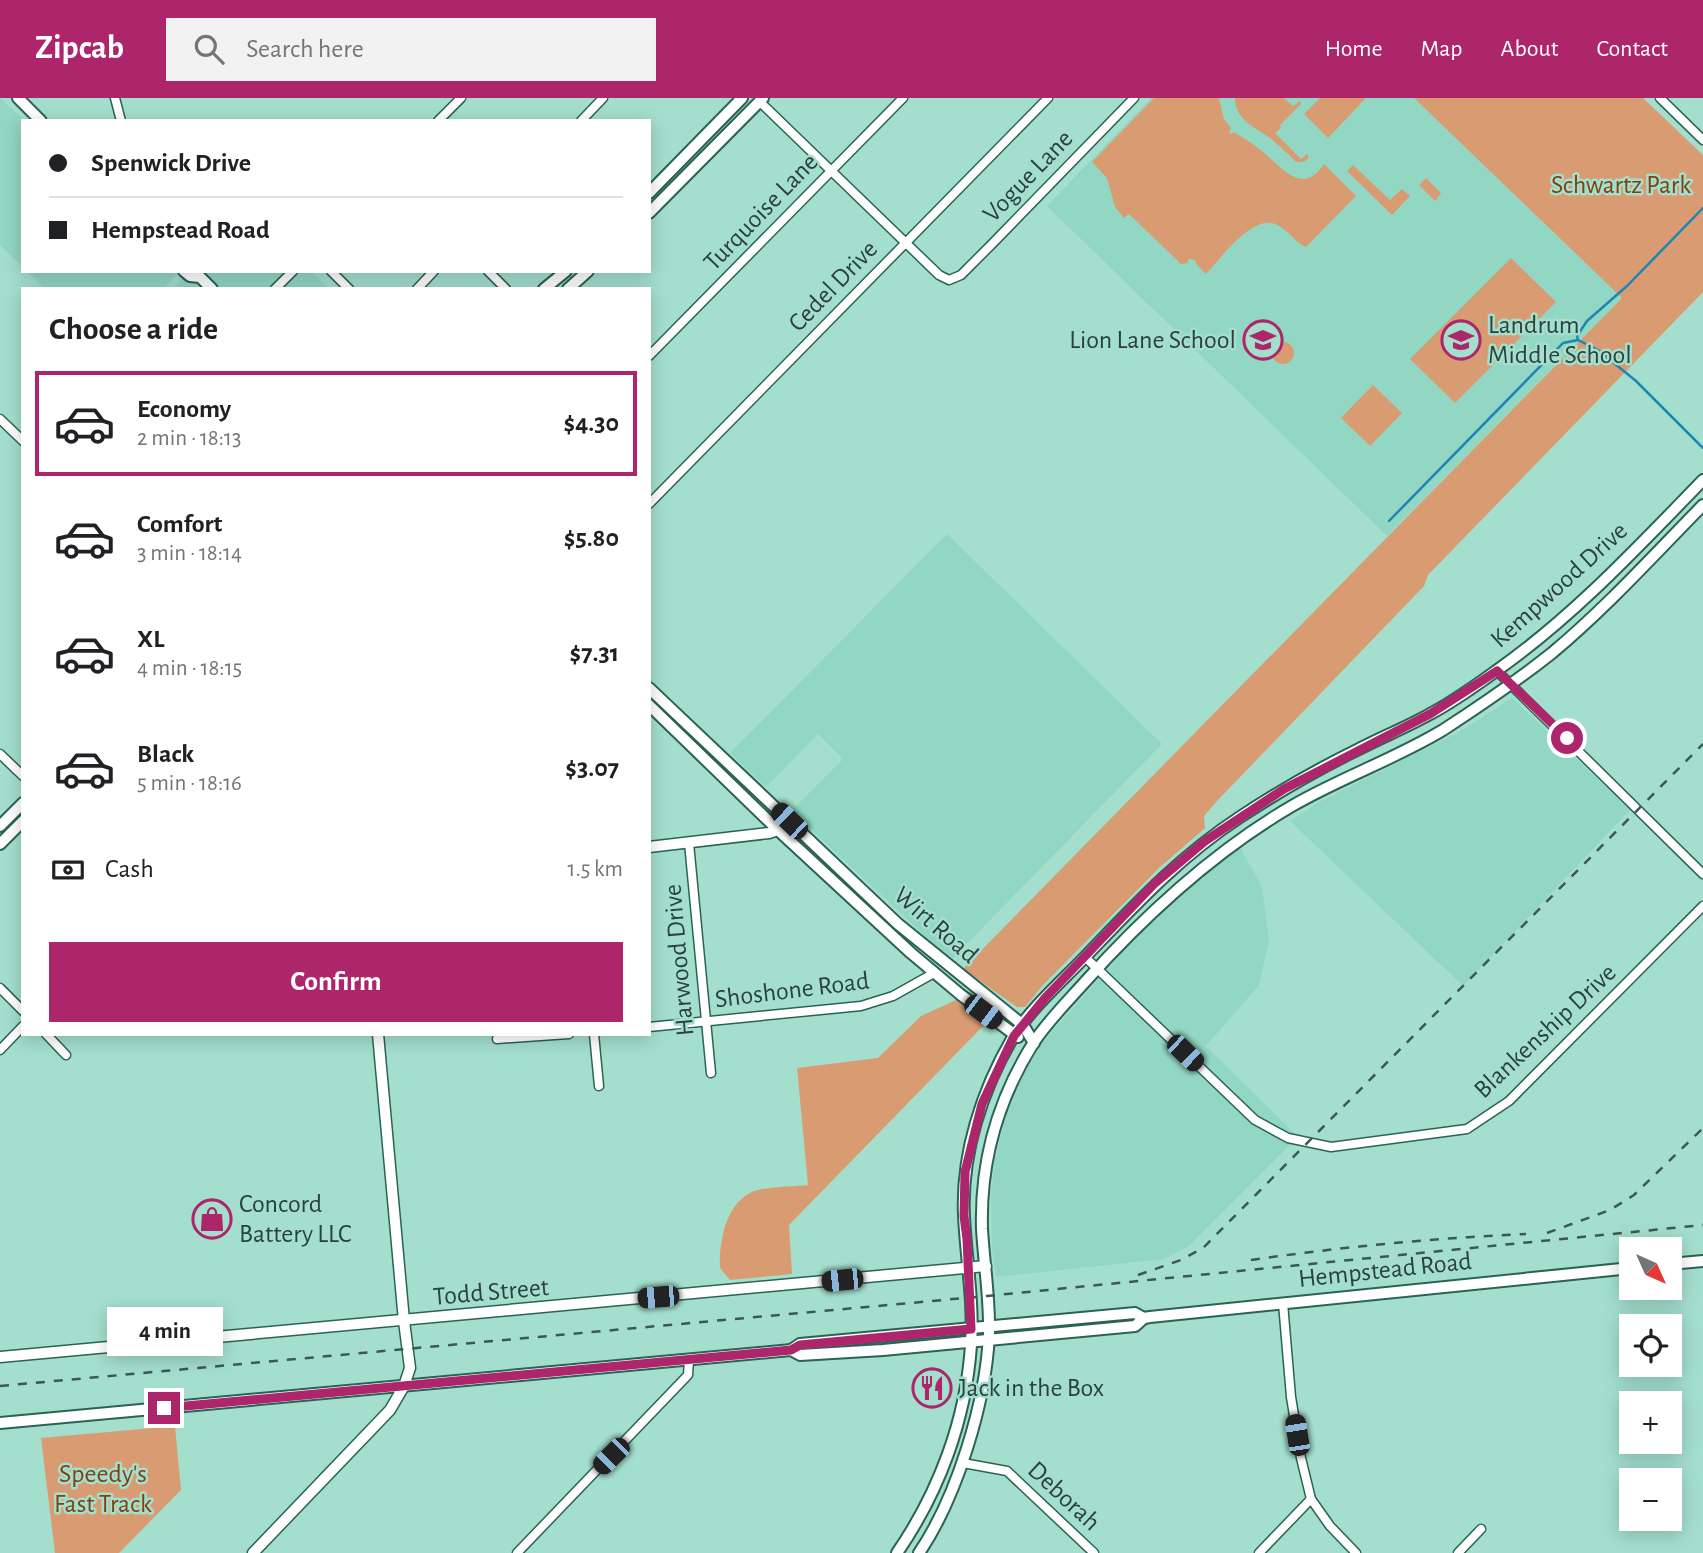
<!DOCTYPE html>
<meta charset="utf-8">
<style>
:root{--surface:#fff;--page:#f2f2f2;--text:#202124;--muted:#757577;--line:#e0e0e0;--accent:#ad266b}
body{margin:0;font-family:"Alegreya Sans",sans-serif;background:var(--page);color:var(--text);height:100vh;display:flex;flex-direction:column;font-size:26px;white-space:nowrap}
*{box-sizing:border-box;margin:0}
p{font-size:23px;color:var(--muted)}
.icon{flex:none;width:38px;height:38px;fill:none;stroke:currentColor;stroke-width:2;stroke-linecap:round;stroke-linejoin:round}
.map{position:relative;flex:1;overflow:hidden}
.sheet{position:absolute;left:21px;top:189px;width:630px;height:749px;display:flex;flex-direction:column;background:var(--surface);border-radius:0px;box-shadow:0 4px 18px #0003}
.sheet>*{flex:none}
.banner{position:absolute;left:21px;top:21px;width:630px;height:154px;border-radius:0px;box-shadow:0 4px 18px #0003;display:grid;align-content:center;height:154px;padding:0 28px;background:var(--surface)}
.needle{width:46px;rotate:135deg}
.tools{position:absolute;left:1619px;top:1139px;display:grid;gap:14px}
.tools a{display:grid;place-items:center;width:63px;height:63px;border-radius:0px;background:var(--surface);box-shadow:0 4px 18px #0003;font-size:35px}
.end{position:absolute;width:32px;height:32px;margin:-16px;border:9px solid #ad266b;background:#fff;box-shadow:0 0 0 4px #fff}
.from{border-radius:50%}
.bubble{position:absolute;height:49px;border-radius:0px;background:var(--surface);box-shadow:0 4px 18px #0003;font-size:23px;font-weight:600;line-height:49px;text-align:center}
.car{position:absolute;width:21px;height:42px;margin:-21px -10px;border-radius:9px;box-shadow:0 0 5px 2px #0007;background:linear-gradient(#222 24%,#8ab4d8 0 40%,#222 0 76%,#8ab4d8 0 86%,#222 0)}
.banner b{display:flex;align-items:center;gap:24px;height:66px;font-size:26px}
.banner b+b{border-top:2px solid var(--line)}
.banner i{width:18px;height:18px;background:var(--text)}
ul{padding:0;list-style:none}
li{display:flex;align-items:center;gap:21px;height:105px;margin:0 14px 10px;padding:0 14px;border:4px solid transparent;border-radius:0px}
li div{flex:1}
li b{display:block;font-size:26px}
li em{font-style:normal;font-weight:600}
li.current{border-color:var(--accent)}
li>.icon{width:63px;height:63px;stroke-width:1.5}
h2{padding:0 28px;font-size:32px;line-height:84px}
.pay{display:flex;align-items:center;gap:18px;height:77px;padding:0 28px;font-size:26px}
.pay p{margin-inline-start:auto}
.action{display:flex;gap:14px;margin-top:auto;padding:14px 28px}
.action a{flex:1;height:80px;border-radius:0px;background:var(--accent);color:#fff;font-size:28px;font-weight:600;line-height:80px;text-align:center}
header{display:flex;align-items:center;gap:42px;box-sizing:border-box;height:98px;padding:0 35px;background:var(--accent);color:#fff}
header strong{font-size:33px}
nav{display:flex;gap:38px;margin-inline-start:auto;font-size:24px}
.search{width:490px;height:63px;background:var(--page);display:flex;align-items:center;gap:18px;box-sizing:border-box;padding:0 24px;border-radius:0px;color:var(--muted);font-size:26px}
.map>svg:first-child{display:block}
</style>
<header>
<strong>Zipcab</strong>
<div class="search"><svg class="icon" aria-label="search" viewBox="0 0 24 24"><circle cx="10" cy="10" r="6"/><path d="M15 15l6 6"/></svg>Search here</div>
<nav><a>Home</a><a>Map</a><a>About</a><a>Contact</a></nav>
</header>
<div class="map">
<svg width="1703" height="1455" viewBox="0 0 1703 1455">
<rect width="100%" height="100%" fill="#a4dfce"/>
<g fill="#92d7c3">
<path d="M0,0l25,23h-2v146l-23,-22z"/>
<path d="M1151,0h263l208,200 -235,238 -340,-330z"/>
<path d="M27,173h151l1,1 -16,17h-118z"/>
<path d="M189,173h122l18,18h-157z"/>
<path d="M947,436l215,210 -211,216 -160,-149 52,-52 -25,-25 -52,53 -36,-34z"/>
<path d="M1512,600l118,112 -167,176 -173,-165 29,-19 140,-70z"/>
<path d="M1240,749l22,40 7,53 -10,45 -53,61 92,91 -109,109 -25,13 -168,18 -4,-28 -1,-56 4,-33 17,-68 29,-48 81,-91 52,-52z"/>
</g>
<g fill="#d99c72">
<path d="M1154,0h65l5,21 7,9 -2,4 2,2 3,-2c9,6 20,12 28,19 21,18 41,45 62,13l32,32 -50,51c-13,-6 -19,-19 -31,-23 -23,-9 -54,34 -69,50l-9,-9 -2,-5 -7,-1v4l-7,1 -52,-50 -5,4 -9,-11 -8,-29 -15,-16z"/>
<path d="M1235,0h49l9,8 7,-5 1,3 -21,21 1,3 -6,5 26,26 6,-5 2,3c-3,5 -8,6 -14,4 -8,-8 -16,-16 -25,-23 -15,-11 -35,-18 -35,-40z"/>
<path d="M1320,0h44l1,1 -37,39 -24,-24z"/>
<path d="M1414,0h229l60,57v137l-275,283 -4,11 -206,214 -14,16 1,12 -46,40 -116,117 -18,22h-8l-54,-38 659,-671z"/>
<path d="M1353,67l37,35 12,-11 8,7 -18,19 -45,-44z"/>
<path d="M1426,80l15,15 -6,8 -16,-16z"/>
<path d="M1511,160l45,44 -101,101 -45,-44z"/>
<circle cx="1283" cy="255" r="11"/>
<path d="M1373,287l29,28 -32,33 -29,-28z"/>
<path d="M956,902l30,23 -197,202 3,49 -62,6 -10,-12c-1,-25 5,-60 28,-74 12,-8 45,-7 60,-9l-11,-117 81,-10 43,-42z"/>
<path d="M175,1328l6,64 -62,63h-64l-14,-115z"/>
</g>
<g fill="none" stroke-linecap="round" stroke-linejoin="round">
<g stroke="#1f85b5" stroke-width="2.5">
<path d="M1578,242l-1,-4 10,-15 40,-35 76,-78"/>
<path d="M1389,423l174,-178 15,-3 20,10 38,31 67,67"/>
</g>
<g stroke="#2a6355" stroke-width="11">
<g id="minor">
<path d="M115,0l6,23"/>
<path d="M1660,0l43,42"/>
<path d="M760,4l179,173 10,5 12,-5 32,-32 141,-145"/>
<path d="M438,23l23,-23"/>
<path d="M581,23l22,-23"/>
<path d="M331,173l18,18"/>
<path d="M488,173l18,18"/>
<path d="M275,191l18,-18"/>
<path d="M417,191l17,-18"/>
<path d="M649,258l254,-258"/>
<path d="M0,321l23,22"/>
<path d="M649,406l399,-406"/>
<path d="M1497,573l206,203"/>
<path d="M0,656l23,22"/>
<path d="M689,745l22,230"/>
<path d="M1085,859l170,163 33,18 43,9 136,-18 42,-28 194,-195"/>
<path d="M0,890l23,23"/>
<path d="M649,929l212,-21 32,-10 41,-23"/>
<path d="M46,936l20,21"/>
<path d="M594,936l5,52"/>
<path d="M497,941l72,-5"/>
<path d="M0,952l23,-24"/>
<path d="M1283,1205l8,94 10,61 10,41 19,27 26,27"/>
<path d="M963,1365l44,8 87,82"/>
<path d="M517,1455l171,-178 1,-15"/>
<path d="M1259,1455l52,-54"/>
<path d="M1458,1455l23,-24"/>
</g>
</g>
<g stroke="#2a6355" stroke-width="13">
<g id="tertiary">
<path d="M649,749l120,-14 9,-3 11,-9"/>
<path d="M0,1259l986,-91"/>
<path d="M253,1455l137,-143 14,-24 6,-18 -6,-47 -26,-287"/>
</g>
</g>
<g stroke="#2a6355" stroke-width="14">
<g id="secondary">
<path d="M18,0l23,23"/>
<path d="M649,95l93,-95"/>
<path d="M649,115l114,-115"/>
<path d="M184,173l6,5 10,1 12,12"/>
<path d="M544,191l22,-18"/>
<path d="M568,191l20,-18"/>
<path d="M649,590l249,236 125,101 11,18"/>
<path d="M649,607l129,125 133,123 50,42 57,42"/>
<path d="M0,728l23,-23"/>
<path d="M0,746l23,-23"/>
<path d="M1670,1166l33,-3"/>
<path d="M791,1252l9,-6 335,-31 9,5"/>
<path d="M0,1325l791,-73 9,5 83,-5 252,-24 9,-8 6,-1 481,-49"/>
<path d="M897,1455c42,-61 69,-133 74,-208 3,-43 -5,-87 -7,-129 -3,-62 18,-126 49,-179 19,-30 48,-55 72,-80 50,-52 94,-100 155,-140 38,-25 78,-48 119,-68 23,-12 48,-22 71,-35 23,-12 45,-28 66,-43 77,-54 142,-124 207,-191"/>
<path d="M919,1455c38,-56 67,-151 70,-219 1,-35 -5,-70 -7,-105 -2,-67 16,-130 52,-187 14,-21 33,-40 50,-59 61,-68 129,-131 208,-177 48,-28 103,-47 151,-76 37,-24 75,-50 109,-77 54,-45 102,-98 151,-148"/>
</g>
</g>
<use href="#minor" stroke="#fff" stroke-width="8"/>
<use href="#tertiary" stroke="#fff" stroke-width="10"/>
<use href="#secondary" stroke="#fff" stroke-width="10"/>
<g stroke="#3c5951" stroke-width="2.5" stroke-dasharray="9 9" stroke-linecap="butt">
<path d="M1547,1135l63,-23 24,-15 69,-67"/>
<path d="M1251,1162c91,-13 183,-22 275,-26"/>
<path d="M1138,1177l43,-15 22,-12 500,-504"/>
<path d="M0,1288l987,-90 716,-71"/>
</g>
</g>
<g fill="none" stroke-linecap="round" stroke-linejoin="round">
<path stroke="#ad266b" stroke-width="9" d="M164,1310l627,-58 9,-5 171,-16 -4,-90 -3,-23 1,-44 17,-68 32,-68 9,-11 22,-27 110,-115 50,-42 79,-52 146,-75 67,-43 70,67"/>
</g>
<defs>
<g id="school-ring" transform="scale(2.0125)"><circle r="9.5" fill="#a4dfce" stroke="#ad266b" stroke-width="1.5"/><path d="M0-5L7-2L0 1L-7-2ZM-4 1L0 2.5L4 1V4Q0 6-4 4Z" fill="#ad266b"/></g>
<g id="shop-ring" transform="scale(2.0125)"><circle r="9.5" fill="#a4dfce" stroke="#ad266b" stroke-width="1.5"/><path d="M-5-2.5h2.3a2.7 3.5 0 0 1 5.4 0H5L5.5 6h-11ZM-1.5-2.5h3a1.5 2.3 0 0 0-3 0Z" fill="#ad266b"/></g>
<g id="restaurant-ring" transform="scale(2.0125)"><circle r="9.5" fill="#a4dfce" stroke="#ad266b" stroke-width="1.5"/><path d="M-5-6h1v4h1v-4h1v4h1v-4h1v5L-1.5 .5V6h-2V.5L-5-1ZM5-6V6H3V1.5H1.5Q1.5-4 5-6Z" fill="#ad266b"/></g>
</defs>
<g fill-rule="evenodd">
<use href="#school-ring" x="1263" y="242"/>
<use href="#school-ring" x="1461" y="242"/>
<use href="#shop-ring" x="212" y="1121"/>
<use href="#restaurant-ring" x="932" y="1290"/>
</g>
<g text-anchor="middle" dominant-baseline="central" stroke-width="5" stroke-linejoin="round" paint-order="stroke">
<g font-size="26" fill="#2a423b" stroke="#a4dfce">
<text transform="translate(1028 78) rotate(-46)">Vogue Lane</text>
<text transform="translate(761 114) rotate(-46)">Turquoise Lane</text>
<text transform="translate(833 188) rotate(-46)">Cedel Drive</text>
<text transform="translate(1559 487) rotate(-42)">Kempwood Drive</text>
<text transform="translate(936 827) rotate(41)">Wirt Road</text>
<text transform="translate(679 862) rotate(-95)">Harwood Drive</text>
<text transform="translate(792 892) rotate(-7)">Shoshone Road</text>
<text transform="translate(1545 933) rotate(-43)">Blankenship Drive</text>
<text transform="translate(1385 1172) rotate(-6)">Hempstead Road</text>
<text transform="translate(491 1194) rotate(-5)">Todd Street</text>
<text transform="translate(1064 1398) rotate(43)">Deborah</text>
</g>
<g font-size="26" fill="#7f420e" stroke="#a4dfce">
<text x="1621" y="87">Schwartz Park</text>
<text x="103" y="1376">Speedy's<tspan x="103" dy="30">Fast Track</tspan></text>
</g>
<g font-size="26" fill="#2a423b" stroke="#a4dfce" text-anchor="start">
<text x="1488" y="227">Landrum<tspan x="1488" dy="30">Middle School</tspan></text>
<text x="1236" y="242" text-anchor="end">Lion Lane School</text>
<text x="239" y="1106">Concord<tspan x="239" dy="30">Battery LLC</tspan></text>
<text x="959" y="1290">Jack in the Box</text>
</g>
</g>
</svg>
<div class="tools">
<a><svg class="needle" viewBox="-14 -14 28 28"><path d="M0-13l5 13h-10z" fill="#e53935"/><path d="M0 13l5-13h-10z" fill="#757577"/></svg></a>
<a><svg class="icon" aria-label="locate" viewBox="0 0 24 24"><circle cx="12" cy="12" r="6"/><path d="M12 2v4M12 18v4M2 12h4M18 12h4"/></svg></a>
<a>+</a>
<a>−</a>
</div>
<i class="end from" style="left:1567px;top:640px"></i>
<i class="end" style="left:164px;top:1310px"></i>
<div class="bubble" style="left:107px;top:1209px;width:116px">4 min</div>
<i class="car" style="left:789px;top:723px;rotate:314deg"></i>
<i class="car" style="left:983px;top:914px;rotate:127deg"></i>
<i class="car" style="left:1185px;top:955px;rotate:134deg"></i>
<i class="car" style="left:842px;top:1182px;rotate:264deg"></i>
<i class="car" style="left:658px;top:1199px;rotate:265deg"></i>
<i class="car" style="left:1297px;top:1337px;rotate:351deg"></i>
<i class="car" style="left:611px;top:1358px;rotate:225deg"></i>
<div class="banner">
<b><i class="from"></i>Spenwick Drive</b>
<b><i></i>Hempstead Road</b>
</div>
<section class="sheet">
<h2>Choose a ride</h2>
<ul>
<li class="current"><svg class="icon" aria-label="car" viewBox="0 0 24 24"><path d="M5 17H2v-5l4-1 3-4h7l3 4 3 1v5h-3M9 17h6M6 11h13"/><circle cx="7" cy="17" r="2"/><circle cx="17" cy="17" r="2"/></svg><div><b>Economy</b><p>2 min · 18:13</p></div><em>$4.30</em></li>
<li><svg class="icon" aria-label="car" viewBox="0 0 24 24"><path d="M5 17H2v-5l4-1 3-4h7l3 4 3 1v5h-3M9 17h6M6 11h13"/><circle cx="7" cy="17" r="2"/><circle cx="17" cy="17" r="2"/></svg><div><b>Comfort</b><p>3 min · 18:14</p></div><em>$5.80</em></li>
<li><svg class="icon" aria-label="car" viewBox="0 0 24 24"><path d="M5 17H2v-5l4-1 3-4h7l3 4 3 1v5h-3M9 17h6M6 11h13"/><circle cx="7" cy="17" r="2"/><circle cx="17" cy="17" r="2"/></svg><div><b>XL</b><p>4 min · 18:15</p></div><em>$7.31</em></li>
<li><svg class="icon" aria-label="car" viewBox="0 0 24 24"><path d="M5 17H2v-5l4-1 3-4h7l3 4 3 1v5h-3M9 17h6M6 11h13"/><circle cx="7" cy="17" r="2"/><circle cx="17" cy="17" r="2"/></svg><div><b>Black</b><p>5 min · 18:16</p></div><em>$3.07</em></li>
</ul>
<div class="pay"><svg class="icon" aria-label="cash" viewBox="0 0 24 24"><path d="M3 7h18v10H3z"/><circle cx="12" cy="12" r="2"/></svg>Cash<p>1.5 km</p></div>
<div class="action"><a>Confirm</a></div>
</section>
</div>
